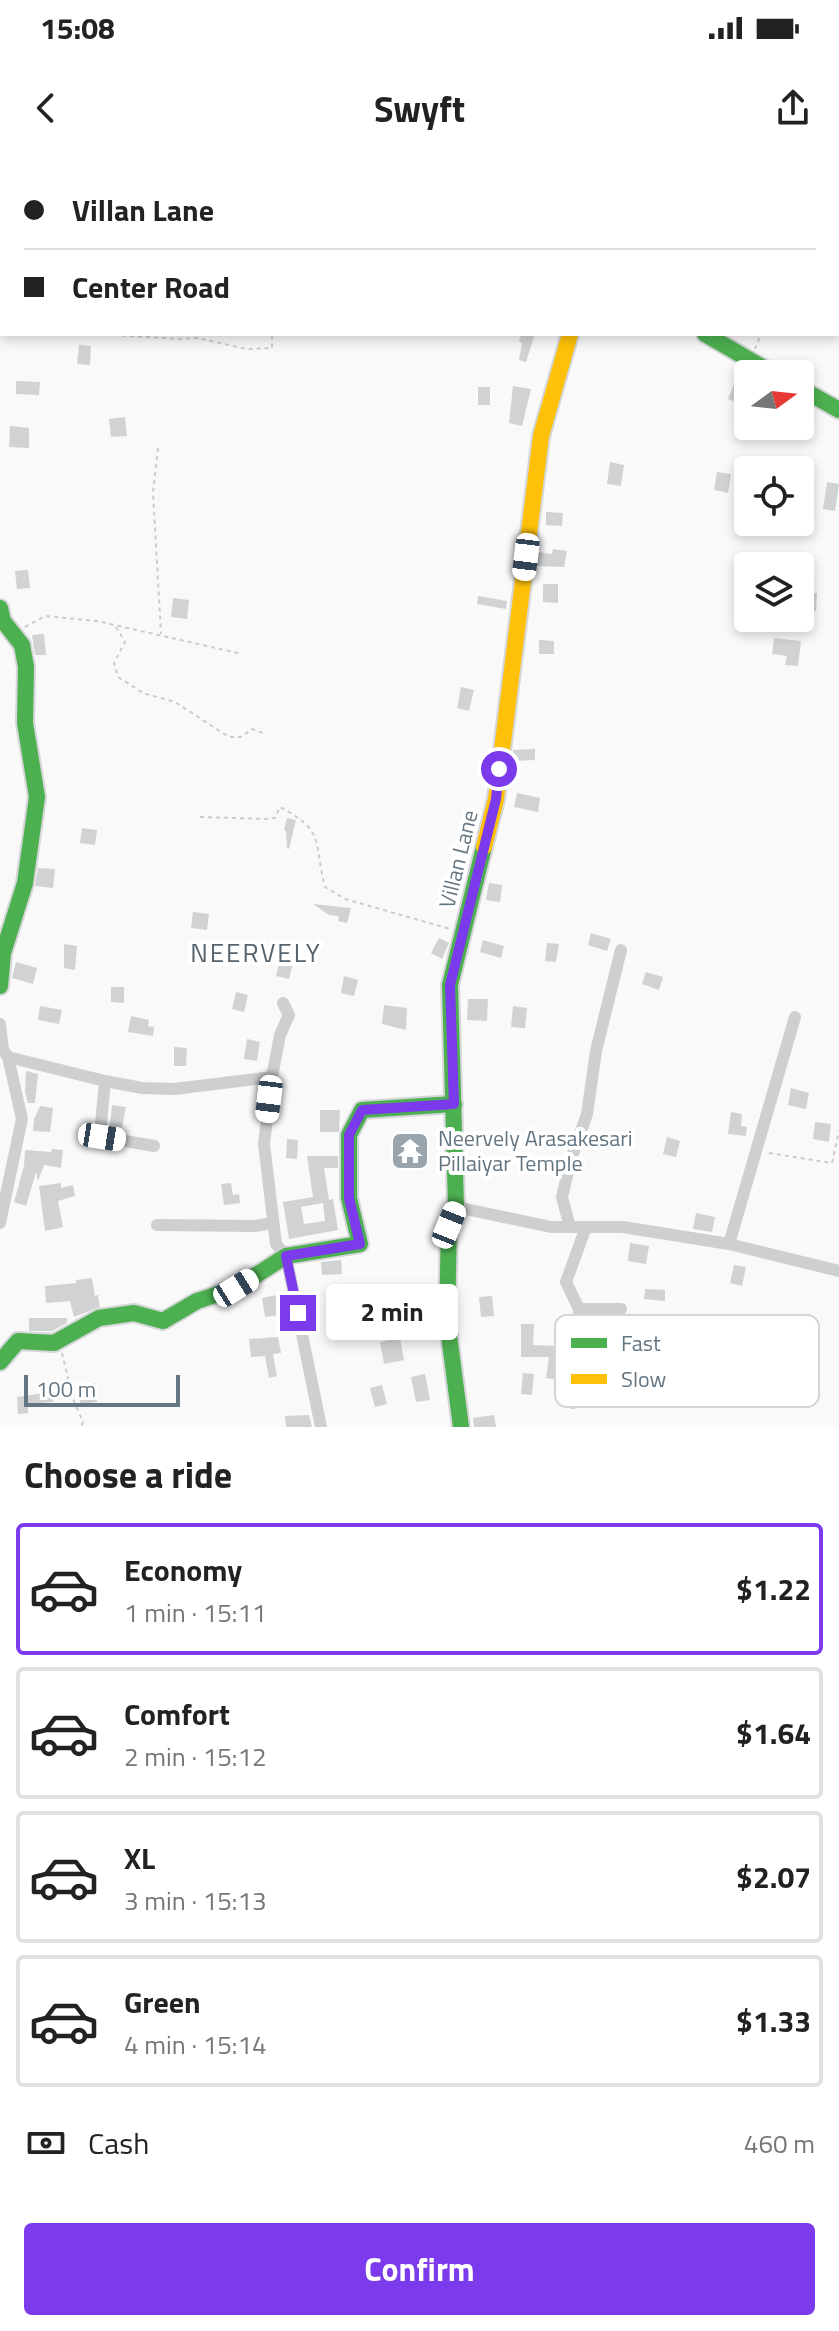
<!DOCTYPE html>
<meta charset="utf-8">
<style>
:root{--surface:#fff;--page:#f6f6f6;--text:#222;--muted:#767676;--line:#e0e0e0;--accent:#7c3aed}
body{margin:0;font-family:"Titillium Web",sans-serif;background:var(--page);color:var(--text);height:100vh;display:flex;flex-direction:column;font-size:30px;white-space:nowrap}
*{box-sizing:border-box;margin:0}
p{font-size:26px;color:var(--muted)}
.icon{flex:none;width:44px;height:44px;fill:none;stroke:currentColor;stroke-width:2;stroke-linecap:round;stroke-linejoin:round}
.map{position:relative;height:1267px;overflow:hidden}
.details{display:flex;flex-direction:column;background:var(--surface);flex:1}
.details>*{flex:none}
.hud{position:absolute;left:0px;top:0px;width:840px;height:176px;box-shadow:0 4px 12px #0003;display:grid;align-content:center;height:176px;padding:0 24px;background:var(--surface)}
.needle{width:52px;rotate:75deg}
.tools{position:absolute;left:734px;top:200px;display:grid;gap:16px}
.tools a{display:grid;place-items:center;width:80px;height:80px;border-radius:8px;background:var(--surface);box-shadow:0 4px 12px #0003;font-size:40px}
.scale{position:absolute;left:24px;bottom:20px;width:156px;box-sizing:border-box;padding-left:8px;border:4px solid #657683;border-top:0;font-size:22px;line-height:28px;white-space:nowrap;color:#657683;-webkit-text-stroke:6px #fff;paint-order:stroke}
.end{position:absolute;width:36px;height:36px;margin:-18px;border:10px solid #7c3aed;background:#fff;box-shadow:0 0 0 4px #fff}
.from{border-radius:50%}
.bubble{position:absolute;height:56px;border-radius:8px;background:var(--surface);box-shadow:0 4px 12px #0003;font-size:26px;font-weight:700;line-height:56px;text-align:center}
.car{position:absolute;width:24px;height:48px;margin:-24px -12px;border-radius:10px;box-shadow:0 0 6px 2px #0007;background:linear-gradient(#fff 24%,#345 0 40%,#fff 0 76%,#345 0 86%,#fff 0)}
.hud b{display:flex;align-items:center;gap:28px;height:76px;font-size:30px}
.hud b+b{border-top:2px solid var(--line)}
.hud i{width:20px;height:20px;background:var(--text)}
ul{padding:0;list-style:none}
li{display:flex;align-items:center;gap:24px;height:132px;margin:0 16px 12px;padding:0 8px;border:4px solid var(--line);border-radius:8px}
li div{flex:1}
li b{display:block;font-size:30px}
li em{font-style:normal;font-weight:700}
li.active{border-color:var(--accent)}
li>.icon{width:72px;height:72px;stroke-width:1.5}
h2{padding:0 24px;font-size:36px;line-height:96px}
.pay{display:flex;align-items:center;gap:20px;height:88px;padding:0 24px;font-size:30px}
.pay p{margin-inline-start:auto}
.cta{display:flex;gap:16px;margin-top:auto;padding:16px 24px}
.cta a{flex:1;height:92px;border-radius:8px;background:var(--accent);color:#fff;font-size:32px;font-weight:700;line-height:92px;text-align:center}
.status{display:flex;justify-content:space-between;align-items:center;height:56px;padding:0 40px;background:var(--surface);direction:ltr}
.status svg{height:22px;fill:currentColor}
header{display:flex;justify-content:space-between;align-items:center;height:104px;padding:0 24px;background:var(--surface);font-size:36px;font-weight:700}
.map>svg:first-child{display:block}
</style>
<div class="status"><b>15:08</b><svg viewBox="0 0 49 12"><path d="M0 12V9h3v3zM5 12V6h3v6zM10 12V3h3v9zM15 12V0h3v12zM26 1h20v11H26zM47 4h2v5h-2z"/></svg></div>
<header><svg class="icon" aria-label="back" viewBox="0 0 24 24"><path d="M15 5l-7 7 7 7"/></svg>Swyft<svg class="icon" aria-label="share" viewBox="0 0 24 24"><path d="M12 15V3M7 8l5-5 5 5M5 13v7h14v-7"/></svg></header>
<div class="map">
<svg width="839" height="1267" viewBox="0 0 839 1267">
<rect width="100%" height="100%" fill="#f9f9f9"/>
<g fill="#d0d2d3" fill-rule="evenodd">
<path d="M521,174h14l-9,28 -7,-2 3,-17 -3,-1z"/>
<path d="M79,185l12,1 -1,19 -13,-1z"/>
<path d="M736,219l12,4v11l-5,11 -15,-6z"/>
<path d="M16,221l24,1 -1,13 -23,-1z"/>
<path d="M513,226l18,3 -9,37 -13,-3z"/>
<rect x="478" y="227" width="12" height="18"/>
<path d="M125,257l2,19 -16,1 -2,-18z"/>
<path d="M10,266l19,2v20l-20,-1z"/>
<path d="M610,302l14,3 -3,21 -14,-2z"/>
<path d="M717,312l14,2 -3,19 -14,-3z"/>
<path d="M827,322l12,2 -4,27 -12,-2z"/>
<path d="M546,352l17,1 -1,13 -16,-1z"/>
<path d="M553,389l14,2 -3,16 -28,-1 2,-14 14,2z"/>
<path d="M28,410l2,18 -13,1 -2,-18z"/>
<path d="M543,424h15v19l-15,-1z"/>
<path d="M803,432l14,1 -1,18h-14z"/>
<path d="M478,436l29,5 -1,8 -29,-5z"/>
<path d="M173,438l16,2 -2,19 -16,-2z"/>
<path d="M44,474l2,21h-11l-3,-20z"/>
<path d="M774,478l27,3 -3,25 -13,-1 2,-9 -15,-2z"/>
<path d="M539,480l15,1v13h-15z"/>
<path d="M461,527l13,3 -5,21 -12,-3z"/>
<path d="M535,589v11l-22,1v-11z"/>
<path d="M517,633l23,5 -2,14 -24,-5z"/>
<path d="M287,658l9,2 -7,29 -2,-1 -1,-17 -2,-1z"/>
<path d="M82,668l15,2 -2,15 -15,-2z"/>
<path d="M38,708l17,1 -2,19 -18,-2z"/>
<path d="M489,723l13,2 -2,17 -14,-2z"/>
<path d="M313,744l38,4 -4,15 -9,-2 1,-5 -10,-1z"/>
<path d="M193,752l16,2 -2,16 -16,-2z"/>
<path d="M591,773l20,6 -4,12 -19,-6z"/>
<path d="M439,778l10,5 -7,16 -11,-6z"/>
<path d="M483,780l21,6 -3,12 -21,-6z"/>
<path d="M547,783l12,1 -3,18 -11,-1z"/>
<path d="M64,784l13,2 -2,24 -11,-2z"/>
<path d="M280,800l13,3 -4,16 -13,-3z"/>
<path d="M16,802l21,6 -4,16 -21,-6z"/>
<path d="M646,812l17,5 -4,13 -17,-6z"/>
<path d="M344,816l14,4 -4,16 -13,-3z"/>
<path d="M111,827h13v16l-13,-1z"/>
<path d="M236,832l12,3 -4,17 -12,-3z"/>
<path d="M468,839h20l-1,22 -20,-1z"/>
<path d="M384,845l23,3 -1,22 -24,-6z"/>
<path d="M40,846l22,4 -3,14 -21,-4z"/>
<path d="M513,846l14,2 -2,20 -14,-1z"/>
<path d="M131,856l18,4 -1,6 6,1 -1,9 -25,-4z"/>
<path d="M247,879l13,3 -3,19 -13,-2z"/>
<path d="M174,887l13,1 -1,18h-12z"/>
<path d="M26,911l12,3 -3,29h-7l-3,-11z"/>
<path d="M791,928l18,5 -3,16 -18,-4z"/>
<path d="M112,945l14,2 -4,20 -12,-2z"/>
<path d="M40,946l13,2 -3,24 -17,-1 1,-12z"/>
<path d="M320,950h20l-1,22h-19z"/>
<path d="M731,952l11,2 -1,12 6,1 -1,9 -18,-2z"/>
<path d="M815,962l16,2 -2,18 -16,-3z"/>
<path d="M667,977l13,4 -4,16 -13,-3z"/>
<path d="M287,979l11,1 -1,19 -11,-1z"/>
<path d="M52,989l11,1 -2,18 -17,-3 -6,16 -2,-9 -10,34 -12,-4 10,-36 1,-16 26,2z"/>
<path d="M307,996h31v12h-14l5,32 4,-1 5,31 -49,9 -6,-37 30,-5zM323,1043l2,18 -21,3 -3,-17z"/>
<path d="M61,1023v5l12,-3 2,11 -17,5 5,26 -18,4 -6,-45z"/>
<path d="M231,1023l2,12 6,-1 1,9 -16,2 -3,-21z"/>
<path d="M696,1053l19,4 -3,15 -19,-3z"/>
<path d="M630,1083l19,3 -3,18 -18,-3z"/>
<path d="M341,1100l1,14 -20,1 -1,-13z"/>
<path d="M734,1105l12,2 -4,19 -12,-3z"/>
<path d="M92,1118l3,18 3,-1 2,12 -26,10 -4,-16 -24,2 -1,-17 31,-3v-3z"/>
<path d="M645,1129l20,1v11l-21,-2z"/>
<path d="M276,1135l3,20 -14,2 -3,-19z"/>
<path d="M492,1136l2,20 -13,1 -2,-20z"/>
<path d="M29,1158h38v5l-15,8h-23z"/>
<path d="M521,1164h13l-1,21 24,1 1,-22h11l-2,34h-6l-3,22 -12,-2 3,-21h-28z"/>
<path d="M278,1177l3,16 -8,1 4,22 -8,2 -4,-22 -14,1 -2,-18z"/>
<path d="M400,1178l4,22 -20,4 -4,-22z"/>
<path d="M523,1213l11,1 -2,21 -11,-1z"/>
<path d="M425,1214l5,26 -14,2 -5,-25z"/>
<path d="M95,1223l2,19 -17,2 -2,-19z"/>
<path d="M382,1225l5,19 -12,3 -5,-19z"/>
<path d="M44,1233l1,3 7,-1 1,7 -25,2v9l-10,1 -1,-17z"/>
<path d="M309,1255l3,12h-26l-1,-11z"/>
<path d="M494,1255l2,12h-22l-1,-9z"/>
</g>
<g fill="none" stroke-linecap="round" stroke-linejoin="round">
<g stroke="#d5d6d7" stroke-width="20">
<g id="fast">
<path d="M413,0l3,2"/>
<path d="M705,174l69,40"/>
<path d="M800,228l39,22"/>
<path d="M0,448l3,13 19,24 4,22 -1,56 12,74 -12,86 -22,70 -3,33"/>
<path d="M0,1202l18,-21 36,2 45,-25 35,-5 29,8 34,-20 39,-13 50,-32 74,-12 -11,-46v-63l13,-25 92,-6"/>
<path d="M461,1267l-14,-107 2,-95 7,-18 -6,-222 34,-138"/>
</g>
</g>
<g stroke="#d5d6d7" stroke-width="20">
<path id="slow" d="M484,687l12,-48 45,-363 29,-102"/>
</g>
<g stroke="#cbcccd" stroke-width="2" stroke-dasharray="4 4" stroke-linecap="butt">
<path d="M273,2l1,-2"/>
<path d="M0,24h2"/>
<path d="M0,168h2"/>
<path d="M98,174l81,5 18,-1 50,11 25,-1v-14"/>
<path d="M755,189l6,-15"/>
<path d="M158,288l-5,44 8,142"/>
<path d="M25,467l20,-11 52,5 145,33"/>
<path d="M116,467l9,15 -11,21 4,14 25,16 32,9 54,35h12l11,-8 11,4"/>
<path d="M200,657l66,2 9,-1 5,-11c47,25 33,35 45,80l20,12 105,30"/>
<path d="M769,993l63,10 7,-32"/>
<path d="M62,1193l11,46 10,23 -2,5"/>
</g>
<g stroke="#cecfd0" stroke-width="12">
<path d="M604,2v-2"/>
<path d="M701,2l1,-2"/>
<path d="M838,90h1"/>
<path d="M0,864l3,26 5,7 14,62 -22,104"/>
<path d="M8,897l97,24 -5,53 2,3 52,9"/>
<path d="M272,917l8,-42 9,-20 -6,-12"/>
<path d="M105,921l37,7 32,1 98,-12 -8,67 12,100 10,12 35,171"/>
<path d="M456,1047l95,20h72l106,17 110,27"/>
<path d="M157,1065l98,1 18,-3"/>
<path d="M570,1067l-8,-30 9,-38 16,-45 9,-63 25,-101"/>
<path d="M586,1067l-20,55 13,27h42"/>
<path d="M729,1084l66,-227"/>
<path d="M573,1243l6,-94"/>
</g>
<use href="#fast" stroke="#4caf50" stroke-width="16"/>
<use href="#slow" stroke="#ffc107" stroke-width="16"/>
</g>
<g fill="none" stroke-linecap="round" stroke-linejoin="round">
<path stroke="#7c3aed" stroke-width="10" d="M298,1153l-12,-57 74,-12 -11,-46v-63l13,-25 92,-6 -4,-119 46,-186 3,-30"/>
</g>
<defs>
<g id="temple-square" transform="scale(2)"><rect x="-9" y="-9" width="18" height="18" rx="4" fill="#99a4ac" stroke="#fff"/><path d="M0-6L5-2H3V0L6.5 2.5H4V6H1.5V3h-3V6H-4V2.5H-6.5L-3 0V-2H-5Z" fill="#fff"/></g>
</defs>
<g fill-rule="evenodd">
<use href="#temple-square" x="410" y="991"/>
</g>
<g text-anchor="middle" dominant-baseline="central" stroke-width="8" stroke-linejoin="round" paint-order="stroke">
<g font-size="22" fill="#657683" stroke="#fff">
<text transform="translate(458 699) rotate(-76)">Villan Lane</text>
</g>
<g font-size="22" fill="#657683" stroke="#fff" text-anchor="start">
<text x="438" y="978">Neervely Arasakesari<tspan x="438" dy="25">Pillaiyar Temple</tspan></text>
</g>
<g font-size="26" letter-spacing="2" fill="#57646e" stroke="#fff">
<text x="256" y="792">NEERVELY</text>
</g>
</g>
<rect x="555" y="1155" width="264" height="92" rx="12" fill="#fff" stroke="#d1d6da" stroke-width="2"/>
<rect x="571" y="1178" width="36" height="10" fill="#4caf50"/>
<rect x="571" y="1214" width="36" height="10" fill="#ffc107"/>
<g font-size="22" fill="#657683">
<text x="621" y="1191">Fast</text>
<text x="621" y="1227">Slow</text>
</g>
</svg>
<div class="tools">
<a><svg class="needle" viewBox="-14 -14 28 28"><path d="M0-13l5 13h-10z" fill="#e53935"/><path d="M0 13l5-13h-10z" fill="#767676"/></svg></a>
<a><svg class="icon" aria-label="locate" viewBox="0 0 24 24"><circle cx="12" cy="12" r="6"/><path d="M12 2v4M12 18v4M2 12h4M18 12h4"/></svg></a>
<a><svg class="icon" aria-label="layers" viewBox="0 0 24 24"><path d="M12 4l9 5-9 5-9-5zM3 14l9 5 9-5"/></svg></a>
</div>
<div class="scale">100 m</div>
<i class="end from" style="left:499px;top:609px"></i>
<i class="end" style="left:298px;top:1153px"></i>
<div class="bubble" style="left:326px;top:1124px;width:132px">2 min</div>
<i class="car" style="left:526px;top:397px;rotate:187deg"></i>
<i class="car" style="left:269px;top:939px;rotate:187deg"></i>
<i class="car" style="left:102px;top:977px;rotate:99deg"></i>
<i class="car" style="left:449px;top:1065px;rotate:22deg"></i>
<i class="car" style="left:236px;top:1128px;rotate:58deg"></i>
<div class="hud">
<b><i class="from"></i>Villan Lane</b>
<b><i></i>Center Road</b>
</div>
</div>
<section class="details">
<h2>Choose a ride</h2>
<ul>
<li class="active"><svg class="icon" aria-label="car" viewBox="0 0 24 24"><path d="M5 17H2v-5l4-1 3-4h7l3 4 3 1v5h-3M9 17h6M6 11h13"/><circle cx="7" cy="17" r="2"/><circle cx="17" cy="17" r="2"/></svg><div><b>Economy</b><p>1 min · 15:11</p></div><em>$1.22</em></li>
<li><svg class="icon" aria-label="car" viewBox="0 0 24 24"><path d="M5 17H2v-5l4-1 3-4h7l3 4 3 1v5h-3M9 17h6M6 11h13"/><circle cx="7" cy="17" r="2"/><circle cx="17" cy="17" r="2"/></svg><div><b>Comfort</b><p>2 min · 15:12</p></div><em>$1.64</em></li>
<li><svg class="icon" aria-label="car" viewBox="0 0 24 24"><path d="M5 17H2v-5l4-1 3-4h7l3 4 3 1v5h-3M9 17h6M6 11h13"/><circle cx="7" cy="17" r="2"/><circle cx="17" cy="17" r="2"/></svg><div><b>XL</b><p>3 min · 15:13</p></div><em>$2.07</em></li>
<li><svg class="icon" aria-label="car" viewBox="0 0 24 24"><path d="M5 17H2v-5l4-1 3-4h7l3 4 3 1v5h-3M9 17h6M6 11h13"/><circle cx="7" cy="17" r="2"/><circle cx="17" cy="17" r="2"/></svg><div><b>Green</b><p>4 min · 15:14</p></div><em>$1.33</em></li>
</ul>
<div class="pay"><svg class="icon" aria-label="cash" viewBox="0 0 24 24"><path d="M3 7h18v10H3z"/><circle cx="12" cy="12" r="2"/></svg>Cash<p>460 m</p></div>
<div class="cta"><a>Confirm</a></div>
</section>
